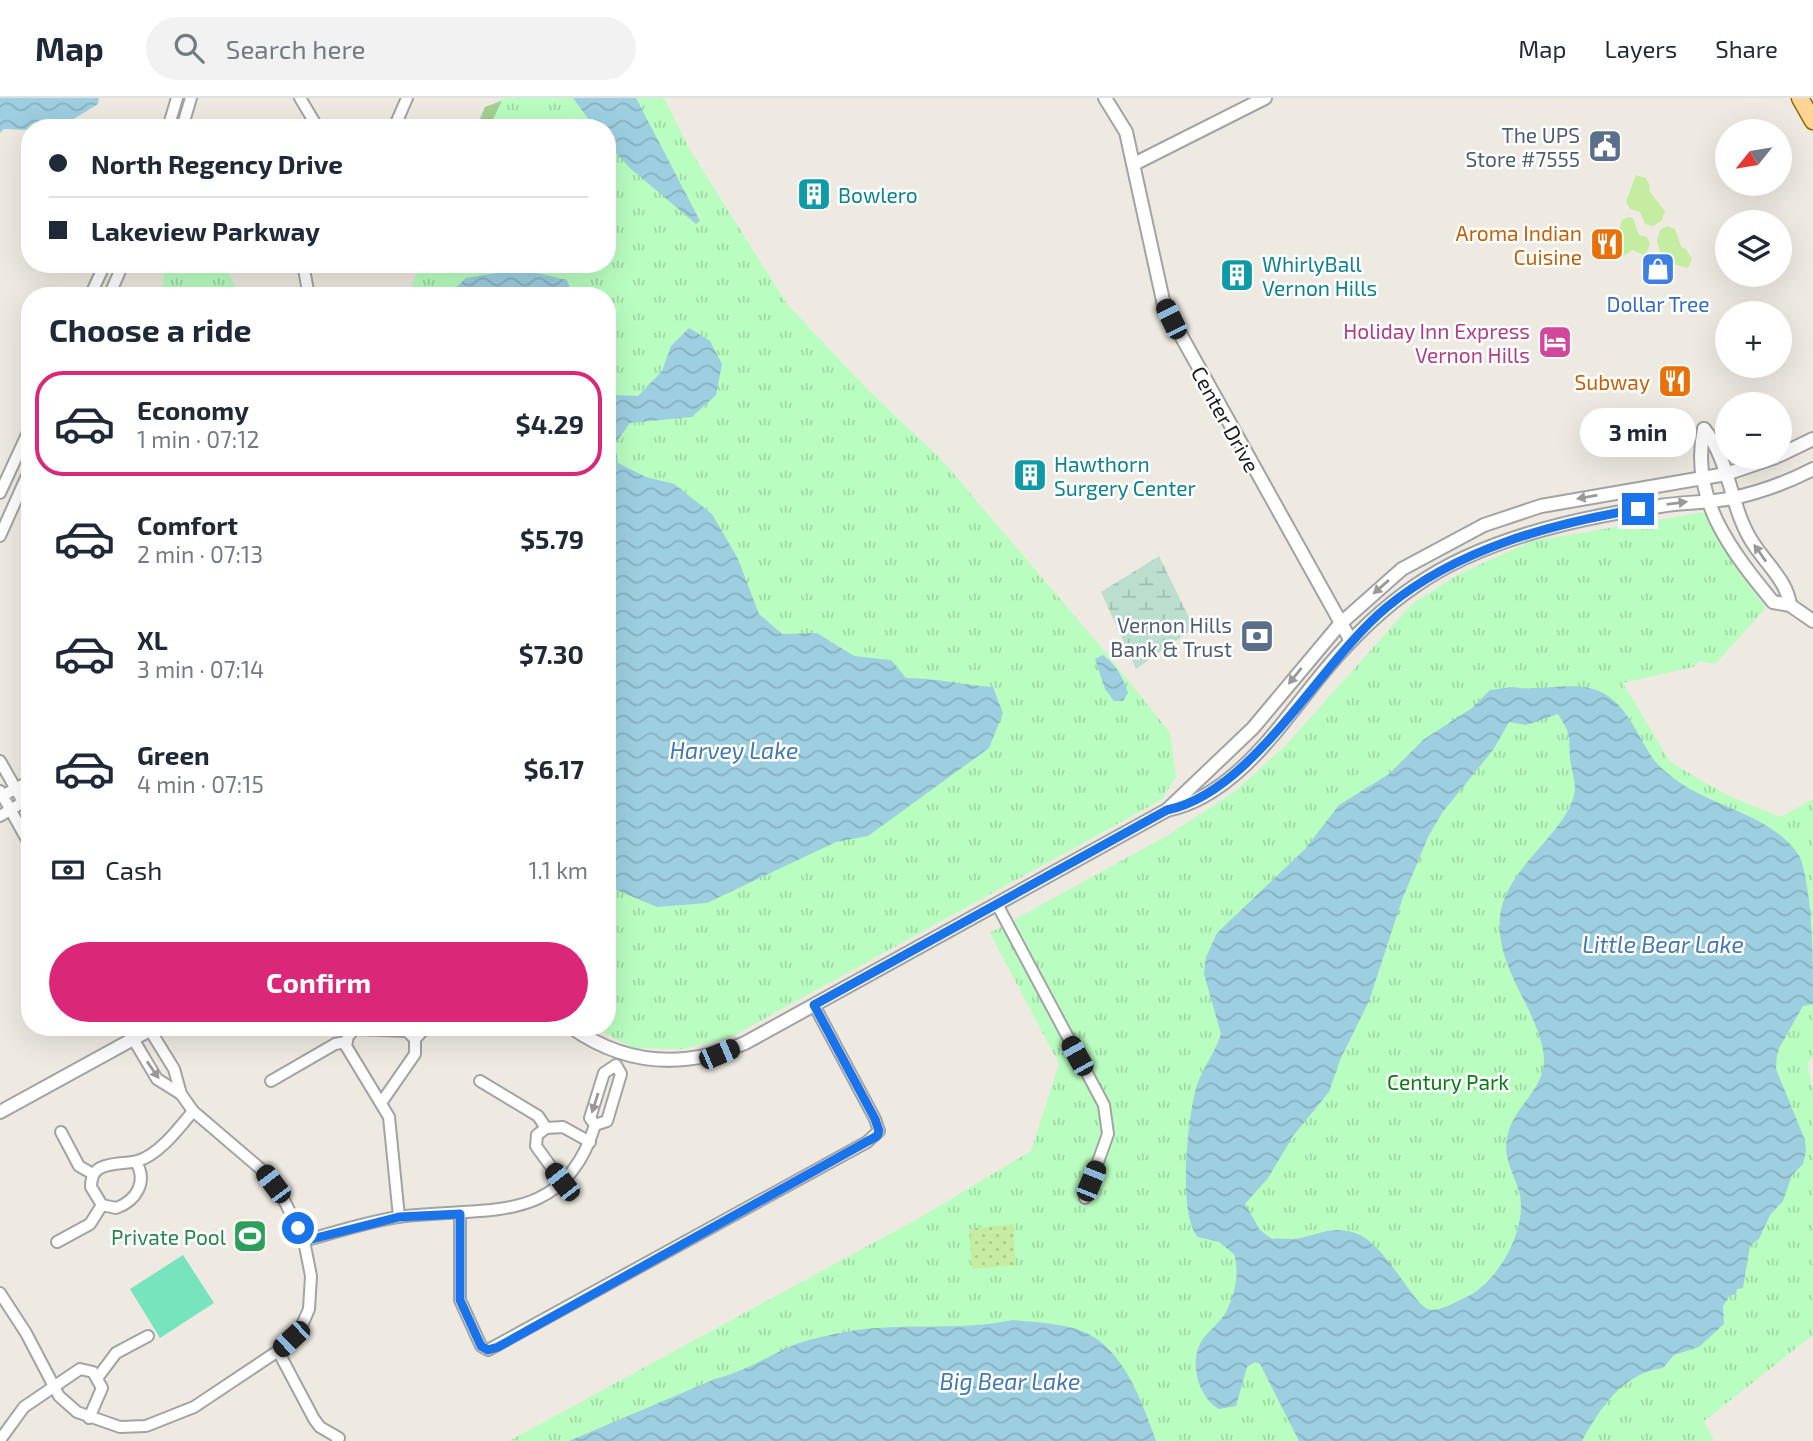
<!DOCTYPE html>
<meta charset="utf-8">
<style>
:root{--surface:#fff;--page:#f2f2f3;--text:#1f2937;--muted:#747a83;--line:#e0e1e3;--accent:#db2777}
body{margin:0;font-family:"Exo 2",sans-serif;background:var(--page);color:var(--text);height:100vh;display:flex;flex-direction:column;font-size:26px;white-space:nowrap}
*{box-sizing:border-box;margin:0}
p{font-size:23px;color:var(--muted)}
.icon{flex:none;width:38px;height:38px;fill:none;stroke:currentColor;stroke-width:2;stroke-linecap:round;stroke-linejoin:round}
.map{position:relative;flex:1;overflow:hidden}
.drawer{position:absolute;left:21px;top:189px;width:595px;height:749px;display:flex;flex-direction:column;background:var(--surface);border-radius:28px;box-shadow:0 7px 28px #0002}
.drawer>*{flex:none}
.hud{position:absolute;left:21px;top:21px;width:595px;height:154px;border-radius:28px;box-shadow:0 7px 28px #0002;display:grid;align-content:center;height:154px;padding:0 28px;background:var(--surface)}
.needle{width:46px;rotate:240deg}
.controls{position:absolute;left:1715px;top:21px;display:grid;gap:14px}
.controls a{display:grid;place-items:center;width:77px;height:77px;border-radius:50%;background:var(--surface);box-shadow:0 7px 28px #0002;font-size:35px}
.end{position:absolute;width:32px;height:32px;margin:-16px;border:9px solid #1a73e8;background:#fff;box-shadow:0 0 0 4px #fff}
.from{border-radius:50%}
.bubble{position:absolute;height:49px;border-radius:24px;background:var(--surface);box-shadow:0 7px 28px #0002;font-size:23px;font-weight:700;line-height:49px;text-align:center}
.car{position:absolute;width:21px;height:42px;margin:-21px -10px;border-radius:9px;box-shadow:0 0 5px 2px #0007;background:linear-gradient(#222 24%,#8ab4d8 0 40%,#222 0 76%,#8ab4d8 0 86%,#222 0)}
.hud b{display:flex;align-items:center;gap:24px;height:66px;font-size:26px}
.hud b+b{border-top:2px solid var(--line)}
.hud i{width:18px;height:18px;background:var(--text)}
ul{padding:0;list-style:none}
li{display:flex;align-items:center;gap:21px;height:105px;margin:0 14px 10px;padding:0 14px;border:4px solid transparent;border-radius:28px}
li div{flex:1}
li b{display:block;font-size:26px}
li em{font-style:normal;font-weight:700}
li.current{border-color:var(--accent)}
li>.icon{width:63px;height:63px;stroke-width:1.5}
h2{padding:0 28px;font-size:32px;line-height:84px}
.pay{display:flex;align-items:center;gap:18px;height:77px;padding:0 28px;font-size:26px}
.pay p{margin-inline-start:auto}
.button{display:flex;gap:14px;margin-top:auto;padding:14px 28px}
.button a{flex:1;height:80px;border-radius:42px;background:var(--accent);color:#fff;font-size:28px;font-weight:700;line-height:80px;text-align:center}
header{display:flex;align-items:center;gap:42px;box-sizing:border-box;height:98px;padding:0 35px;background:var(--surface);border-bottom:2px solid var(--line)}
header strong{font-size:33px}
nav{display:flex;gap:38px;margin-inline-start:auto;font-size:24px}
.search{width:490px;height:63px;background:var(--page);display:flex;align-items:center;gap:18px;box-sizing:border-box;padding:0 24px;border-radius:38px;color:var(--muted);font-size:26px}
.map>svg:first-child{display:block}
</style>
<header>
<strong>Map</strong>
<div class="search"><svg class="icon" aria-label="search" viewBox="0 0 24 24"><circle cx="10" cy="10" r="6"/><path d="M15 15l6 6"/></svg>Search here</div>
<nav><a>Map</a><a>Layers</a><a>Share</a></nav>
</header>
<div class="map">
<svg width="1813" height="1343" viewBox="0 0 1813 1343">
<defs>
<pattern id="forest-firs" width="22" height="20" patternUnits="userSpaceOnUse" patternTransform="scale(1.75)"><rect width="22" height="20" fill="#a3d192"/><path d="M5 1l3.5 6h-7zM16 11l3.5 6h-7z" fill="#8cb37d"/></pattern>
<pattern id="wetland-marsh" width="20" height="14" patternUnits="userSpaceOnUse" patternTransform="scale(1.75)"><rect width="20" height="14" fill="#bcdecf"/><path d="M1 5h8M5 5V1M11 12h8M15 12V8" fill="none" stroke="#a1beb1"/></pattern>
<pattern id="park-tufts" width="24" height="20" patternUnits="userSpaceOnUse" patternTransform="scale(1.75)"><rect width="24" height="20" fill="#b9fdc0"/><path d="M3 7l-1-3M5 7V3M7 7l1-3M15 17l-1-3M17 17v-4M19 17l1-3" fill="none" stroke="#9ed8a4"/></pattern>
<pattern id="garden-dots" width="8" height="8" patternUnits="userSpaceOnUse" patternTransform="scale(1.75)"><rect width="8" height="8" fill="#c5eda2"/><path d="M2 2h.1M6 6h.1" fill="none" stroke="#a9cb8b" stroke-width="1.8" stroke-linecap="round"/></pattern>
<pattern id="water-waves" width="16" height="10" patternUnits="userSpaceOnUse" patternTransform="scale(1.75)"><rect width="16" height="10" fill="#9dcfe0"/><path d="M0 5q4-4 8 0t8 0" fill="none" stroke="#87b1c0"/></pattern>
</defs>
<rect width="100%" height="100%" fill="#eeeae1"/>
<g fill="#c5eda2">
<path d="M1636,77l10,3 4,8 -1,5 16,20 -3,9 -9,6 -8,-2 -5,-12 -10,-3 -4,-7z"/>
<path d="M1628,119l5,1 6,17 8,2 3,7 -5,12 -12,-6 -10,6 -9,-7 8,-29z"/>
<path d="M1667,128l8,3 6,18 5,2 6,10 -4,9 -26,-7 -5,-21 3,-10z"/>
</g>
<path fill="url(#forest-firs)" d="M509,0l60,30h-93l9,-21z"/>
<path fill="url(#wetland-marsh)" d="M1159,458l35,72 -58,41 -35,-77z"/>
<g fill="url(#park-tufts)">
<path d="M503,0h161l26,52 97,154 79,84 75,71 166,195 63,79 6,44 -15,23 -430,237 -47,12 -51,-1 -40,-21h14v-731h-201l16,-32h185v-136h-118z"/>
<path d="M165,166h59l16,32h-79z"/>
<path d="M1705,414l27,50 34,46 -51,56 -16,-3 -6,6 -70,16 47,79 55,32 55,23 33,-18v259l-6,5 6,27v245l-109,86 10,20h-1205l412,-224 110,-66 28,-87 -69,-131 178,-98 66,-43 51,-46 127,-142 47,-30 73,-33z"/>
</g>
<path fill="url(#garden-dots)" d="M1013,1126l3,41 -44,4 -3,-40z"/>
<path fill="#78e4bd" d="M183,1157l31,48 -54,35 -30,-49z"/>
<g fill="url(#water-waves)" fill-rule="evenodd">
<path d="M0,0h99l-1,6 -31,19 -37,5v2l-26,-1 -4,4z"/>
<path d="M573,0h63l64,123 -4,3 -65,-55 -24,-25v-16h-12z"/>
<path d="M520,171l47,11 6,16h-126l19,-18z"/>
<path d="M689,230l21,13 12,23 -6,31 -24,22 -62,6 -15,21 3,19 28,14 28,7 38,30 26,45 21,55 23,20 35,-1 37,23 37,4 15,18c30,0 56,7 87,9l10,26 -14,35 -121,88 -32,6 -129,61 -50,4 -50,-21v-495l8,4 23,1 24,-25 9,-25z"/>
<path d="M1103,557c13,10 20,22 25,38l-5,8h-9l-9,-12 -10,-30z"/>
<path d="M1513,589c30,6 67,-10 95,9 23,16 31,44 47,65 5,7 16,15 24,21 37,26 96,34 121,75 13,37 13,104 13,147l-10,2 -26,46 -1,17 29,71 1,11 -3,13 -11,11 -9,26 -13,14 -11,24 -9,7 -7,42 -6,1 -1,6h-6l-7,11 1,18 -25,23 -25,8 -11,13c-40,5 -63,40 -81,73h-283l-39,-77 -5,-2 -8,5 -11,39 -17,3c-19,-10 -29,-43 -20,-63 6,-14 20,-21 27,-34 9,-18 14,-39 8,-58l-15,-12 -21,-5c-21,-23 -10,-119 -2,-149 6,-19 19,-35 25,-54l-17,-60 2,-17 11,-24 88,-84 34,-44 50,-31 34,-34 49,-32 18,-18zM1558,616c13,21 11,21 12,44 1,12 7,25 4,37 -9,39 -69,74 -74,121 -5,50 34,88 43,134 7,35 -25,52 -34,80 -8,25 3,39 10,61 9,32 -14,78 -40,98 -6,6 -16,9 -23,13 -8,4 -16,8 -25,8 -18,-2 -44,-67 -76,-77 -26,-9 -41,5 -63,6 -7,0 -13,-1 -20,0l-12,-9 -15,-26 23,-26 25,-42 36,-44 11,-32 29,-59 33,-101 26,-63 14,-24 51,-63 16,-28 17,3z"/>
<path d="M260,1124l6,12 -26,15 -7,-10z"/>
<path d="M1013,1222c25,3 57,3 79,16 35,21 51,69 64,105h-587l146,-62c26,-6 50,-21 74,-32 21,-9 46,-13 68,-17 52,-7 102,1 156,-10z"/>
</g>
<g fill="none" stroke-linecap="round" stroke-linejoin="round">
<g stroke="#a3a3a3" stroke-width="14">
<g id="minor">
<path d="M300,0l18,30"/>
<path d="M168,30l9,-30"/>
<path d="M182,30l9,-30"/>
<path d="M394,30l13,-30"/>
<path d="M303,166l6,32"/>
<path d="M90,198l15,-32"/>
<path d="M109,198l14,-32"/>
<path d="M0,395l30,-65"/>
<path d="M0,438l30,-67"/>
<path d="M0,663l30,53"/>
<path d="M0,693l30,54"/>
<path d="M0,699l30,-16"/>
<path d="M0,718l30,-18"/>
<path d="M998,808l106,199 4,29 -23,64"/>
<path d="M126,929l31,52 24,15"/>
<path d="M415,941l11,-12"/>
<path d="M271,983l64,-37 11,-2"/>
<path d="M480,983l58,35 8,12"/>
<path d="M381,1005l34,-49v-15l-8,-8 -52,-2 -7,7 -2,10 43,71 10,100"/>
<path d="M546,1030l-9,7 -1,11 26,36"/>
<path d="M546,1030l17,-1 27,15"/>
<path d="M61,1034l18,34 14,8"/>
<path d="M136,1064c12,20 0,39 -20,46l-14,-3 -11,-18c0,-8 2,-15 9,-19 12,-6 25,-4 37,-7 21,-5 43,-34 56,-50"/>
<path d="M460,1116v86l21,46 7,4 379,-208 12,-11 -4,-12 -61,-114"/>
<path d="M304,1143c31,-9 63,-19 94,-24 84,-12 165,13 197,-92l-5,-7 14,-45 12,-8 5,9 -14,47 -12,4"/>
<path d="M57,1144l33,-18 12,-19"/>
<path d="M0,1195l26,40 33,63 18,16 43,15 26,-1 48,-19 84,-56 25,-28 6,-14 2,-33 -7,-35 -21,-43 -21,-28 -69,-59 -12,-17 -7,-25 -26,-42"/>
<path d="M278,1253l36,68 6,8 19,11 -2,3"/>
<path d="M98,1279l18,-24 32,-17"/>
<path d="M0,1342l24,-33 56,-38 13,3 9,16 -13,30"/>
</g>
</g>
<g stroke="#a3a3a3" stroke-width="16">
<g id="tertiary">
<path d="M1105,0l21,34 38,173 187,336"/>
<path d="M1134,66l131,-66"/>
<path d="M1704,331c-15,69 28,123 69,173l17,3 23,16"/>
<path d="M1704,331c26,31 26,77 47,111 13,22 36,40 39,65"/>
<path d="M1780,357l33,-16"/>
<path d="M1167,712l86,-82 87,-104 62,-55 82,-44 57,-19 185,-32 50,-17"/>
<path d="M571,929c55,39 113,42 174,16l422,-233c70,-14 116,-90 159,-141 26,-31 55,-60 89,-83 67,-47 165,-69 245,-80 24,-4 49,-3 73,-8 28,-6 55,-16 80,-29"/>
<path d="M0,1014l155,-85"/>
</g>
</g>
<g stroke="#946600" stroke-width="19">
<path id="primary" d="M1800,0l13,23"/>
</g>
<use href="#minor" stroke="#fff" stroke-width="10"/>
<use href="#tertiary" stroke="#fff" stroke-width="12"/>
<use href="#primary" stroke="#ffd495" stroke-width="16"/>
</g>
<defs><path id="oneway-solid" d="M-6-.8H1V-3.2L6.5 0L1 3.2V.8H-6Z" transform="scale(1.75)"/></defs>
<g fill="#999">
<use href="#oneway-solid" transform="translate(1587 399) rotate(170)"/>
<use href="#oneway-solid" transform="translate(1677 405) rotate(-7)"/>
<use href="#oneway-solid" transform="translate(1760 455) rotate(-125)"/>
<use href="#oneway-solid" transform="translate(1381 489) rotate(139)"/>
<use href="#oneway-solid" transform="translate(1295 578) rotate(129)"/>
<use href="#oneway-solid" transform="translate(153 972) rotate(55)"/>
<use href="#oneway-solid" transform="translate(595 1005) rotate(108)"/>
</g>
<g fill="none" stroke-linecap="round" stroke-linejoin="round">
<path stroke="#1a73e8" stroke-width="9" d="M298,1130l6,13 95,-24 61,-3v86l21,46 7,4 10,-3 379,-211 2,-5 -4,-12 -61,-114 353,-195c87,-18 152,-147 220,-203 70,-58 163,-83 251,-98"/>
</g>
<defs>
<g id="civic-square" transform="scale(1.75)"><rect x="-9" y="-9" width="18" height="18" rx="4" fill="#5c6f8a" stroke="#fff"/><path d="M-.6-6.5H3V-4.5H.6V-3L4-1V1h2V6H-6V1h2V-1L-.6-3ZM-1.2 2.5V6h2.4V2.5Z" fill="#fff"/></g>
<g id="building-square" transform="scale(1.75)"><rect x="-9" y="-9" width="18" height="18" rx="4" fill="#0f9aa8" stroke="#fff"/><path d="M-4-6H4V6H1V3H-1V6H-4ZM-2.5-4.3h1.7v1.8h-1.7ZM.8-4.3h1.7v1.8H.8ZM-2.5-1h1.7V.8h-1.7ZM.8-1h1.7V.8H.8Z" fill="#fff"/></g>
<g id="restaurant-square" transform="scale(1.75)"><rect x="-9" y="-9" width="18" height="18" rx="4" fill="#e8710a" stroke="#fff"/><path d="M-5-6h1v4h1v-4h1v4h1v-4h1v5L-1.5 .5V6h-2V.5L-5-1ZM5-6V6H3V1.5H1.5Q1.5-4 5-6Z" fill="#fff"/></g>
<g id="shop-square" transform="scale(1.75)"><rect x="-9" y="-9" width="18" height="18" rx="4" fill="#3f7fe0" stroke="#fff"/><path d="M-5-2.5h2.3a2.7 3.5 0 0 1 5.4 0H5L5.5 6h-11ZM-1.5-2.5h3a1.5 2.3 0 0 0-3 0Z" fill="#fff"/></g>
<g id="hotel-square" transform="scale(1.75)"><rect x="-9" y="-9" width="18" height="18" rx="4" fill="#d1479c" stroke="#fff"/><path d="M-6-4.5h1.5V1H6V5H4.5V3h-9V5H-6ZM-4 0a1.8 1.8 0 1 1 3.6 0ZM.5 0V-2.5h3Q6-2.5 6 0Z" fill="#fff"/></g>
<g id="bank-square" transform="scale(1.75)"><rect x="-9" y="-9" width="18" height="18" rx="4" fill="#5c6f8a" stroke="#fff"/><path d="M-6-4H6V4H-6ZM0-2.3a2.3 2.3 0 1 0 0 4.6a2.3 2.3 0 1 0 0-4.6Z" fill="#fff"/></g>
<g id="stadium-square" transform="scale(1.75)"><rect x="-9" y="-9" width="18" height="18" rx="4" fill="#2e9e5b" stroke="#fff"/><path d="M0-5a6.5 5 0 1 0 0 10a6.5 5 0 1 0 0-10ZM-3.5-1.8h7v3.6h-7Z" fill="#fff"/></g>
</defs>
<g fill-rule="evenodd">
<use href="#civic-square" x="1605" y="48"/>
<use href="#building-square" x="814" y="96"/>
<use href="#restaurant-square" x="1607" y="146"/>
<use href="#shop-square" x="1658" y="171"/>
<use href="#building-square" x="1237" y="177"/>
<use href="#hotel-square" x="1555" y="244"/>
<use href="#restaurant-square" x="1675" y="283"/>
<use href="#building-square" x="1030" y="377"/>
<use href="#bank-square" x="1257" y="538"/>
<use href="#stadium-square" x="250" y="1138"/>
</g>
<g text-anchor="middle" dominant-baseline="central" stroke-width="5" stroke-linejoin="round" paint-order="stroke">
<g font-size="21" fill="#4e5e75" stroke="#fff" text-anchor="end">
<text x="1580" y="36">The UPS<tspan x="1580" dy="24">Store #7555</tspan></text>
<text x="1232" y="526">Vernon Hills<tspan x="1232" dy="24">Bank &amp; Trust</tspan></text>
</g>
<g font-size="21" fill="#0d838f" stroke="#fff" text-anchor="start">
<text x="838" y="96">Bowlero</text>
<text x="1262" y="165">WhirlyBall<tspan x="1262" dy="24">Vernon Hills</tspan></text>
<text x="1054" y="365">Hawthorn<tspan x="1054" dy="24">Surgery Center</tspan></text>
</g>
<g font-size="21" fill="#c56008" stroke="#fff" text-anchor="end">
<text x="1582" y="134">Aroma Indian<tspan x="1582" dy="24">Cuisine</tspan></text>
<text x="1650" y="283">Subway</text>
</g>
<g font-size="21" fill="#366cbe" stroke="#fff">
<text x="1658" y="205">Dollar Tree</text>
</g>
<g font-size="21" fill="#b23c85" stroke="#fff" text-anchor="end">
<text x="1530" y="232">Holiday Inn Express<tspan x="1530" dy="24">Vernon Hills</tspan></text>
</g>
<g font-size="21" fill="#1c1c1c" stroke="#fff">
<text transform="translate(1226 321) rotate(61)">Center Drive</text>
</g>
<g font-size="21" fill="#048011" stroke="#fff">
<text x="1448" y="983">Century Park</text>
</g>
<g font-size="21" fill="#27864d" stroke="#fff" text-anchor="end">
<text x="226" y="1138">Private Pool</text>
</g>
<g font-size="23" font-style="italic" fill="#4378b1" stroke="#fff">
<text x="734" y="652">Harvey Lake</text>
<text x="1663" y="846">Little Bear Lake</text>
<text x="1010" y="1283">Big Bear Lake</text>
</g>
</g>
</svg>
<div class="controls">
<a><svg class="needle" viewBox="-14 -14 28 28"><path d="M0-13l5 13h-10z" fill="#e53935"/><path d="M0 13l5-13h-10z" fill="#747a83"/></svg></a>
<a><svg class="icon" aria-label="layers" viewBox="0 0 24 24"><path d="M12 4l9 5-9 5-9-5zM3 14l9 5 9-5"/></svg></a>
<a>+</a>
<a>−</a>
</div>
<i class="end from" style="left:298px;top:1130px"></i>
<i class="end" style="left:1638px;top:411px"></i>
<div class="bubble" style="left:1580px;top:310px;width:116px">3 min</div>
<i class="car" style="left:1171px;top:221px;rotate:334deg"></i>
<i class="car" style="left:719px;top:956px;rotate:67deg"></i>
<i class="car" style="left:1077px;top:958px;rotate:331deg"></i>
<i class="car" style="left:1091px;top:1083px;rotate:22deg"></i>
<i class="car" style="left:562px;top:1084px;rotate:322deg"></i>
<i class="car" style="left:273px;top:1086px;rotate:323deg"></i>
<i class="car" style="left:291px;top:1241px;rotate:227deg"></i>
<div class="hud">
<b><i class="from"></i>North Regency Drive</b>
<b><i></i>Lakeview Parkway</b>
</div>
<section class="drawer">
<h2>Choose a ride</h2>
<ul>
<li class="current"><svg class="icon" aria-label="car" viewBox="0 0 24 24"><path d="M5 17H2v-5l4-1 3-4h7l3 4 3 1v5h-3M9 17h6M6 11h13"/><circle cx="7" cy="17" r="2"/><circle cx="17" cy="17" r="2"/></svg><div><b>Economy</b><p>1 min · 07:12</p></div><em>$4.29</em></li>
<li><svg class="icon" aria-label="car" viewBox="0 0 24 24"><path d="M5 17H2v-5l4-1 3-4h7l3 4 3 1v5h-3M9 17h6M6 11h13"/><circle cx="7" cy="17" r="2"/><circle cx="17" cy="17" r="2"/></svg><div><b>Comfort</b><p>2 min · 07:13</p></div><em>$5.79</em></li>
<li><svg class="icon" aria-label="car" viewBox="0 0 24 24"><path d="M5 17H2v-5l4-1 3-4h7l3 4 3 1v5h-3M9 17h6M6 11h13"/><circle cx="7" cy="17" r="2"/><circle cx="17" cy="17" r="2"/></svg><div><b>XL</b><p>3 min · 07:14</p></div><em>$7.30</em></li>
<li><svg class="icon" aria-label="car" viewBox="0 0 24 24"><path d="M5 17H2v-5l4-1 3-4h7l3 4 3 1v5h-3M9 17h6M6 11h13"/><circle cx="7" cy="17" r="2"/><circle cx="17" cy="17" r="2"/></svg><div><b>Green</b><p>4 min · 07:15</p></div><em>$6.17</em></li>
</ul>
<div class="pay"><svg class="icon" aria-label="cash" viewBox="0 0 24 24"><path d="M3 7h18v10H3z"/><circle cx="12" cy="12" r="2"/></svg>Cash<p>1.1 km</p></div>
<div class="button"><a>Confirm</a></div>
</section>
</div>
